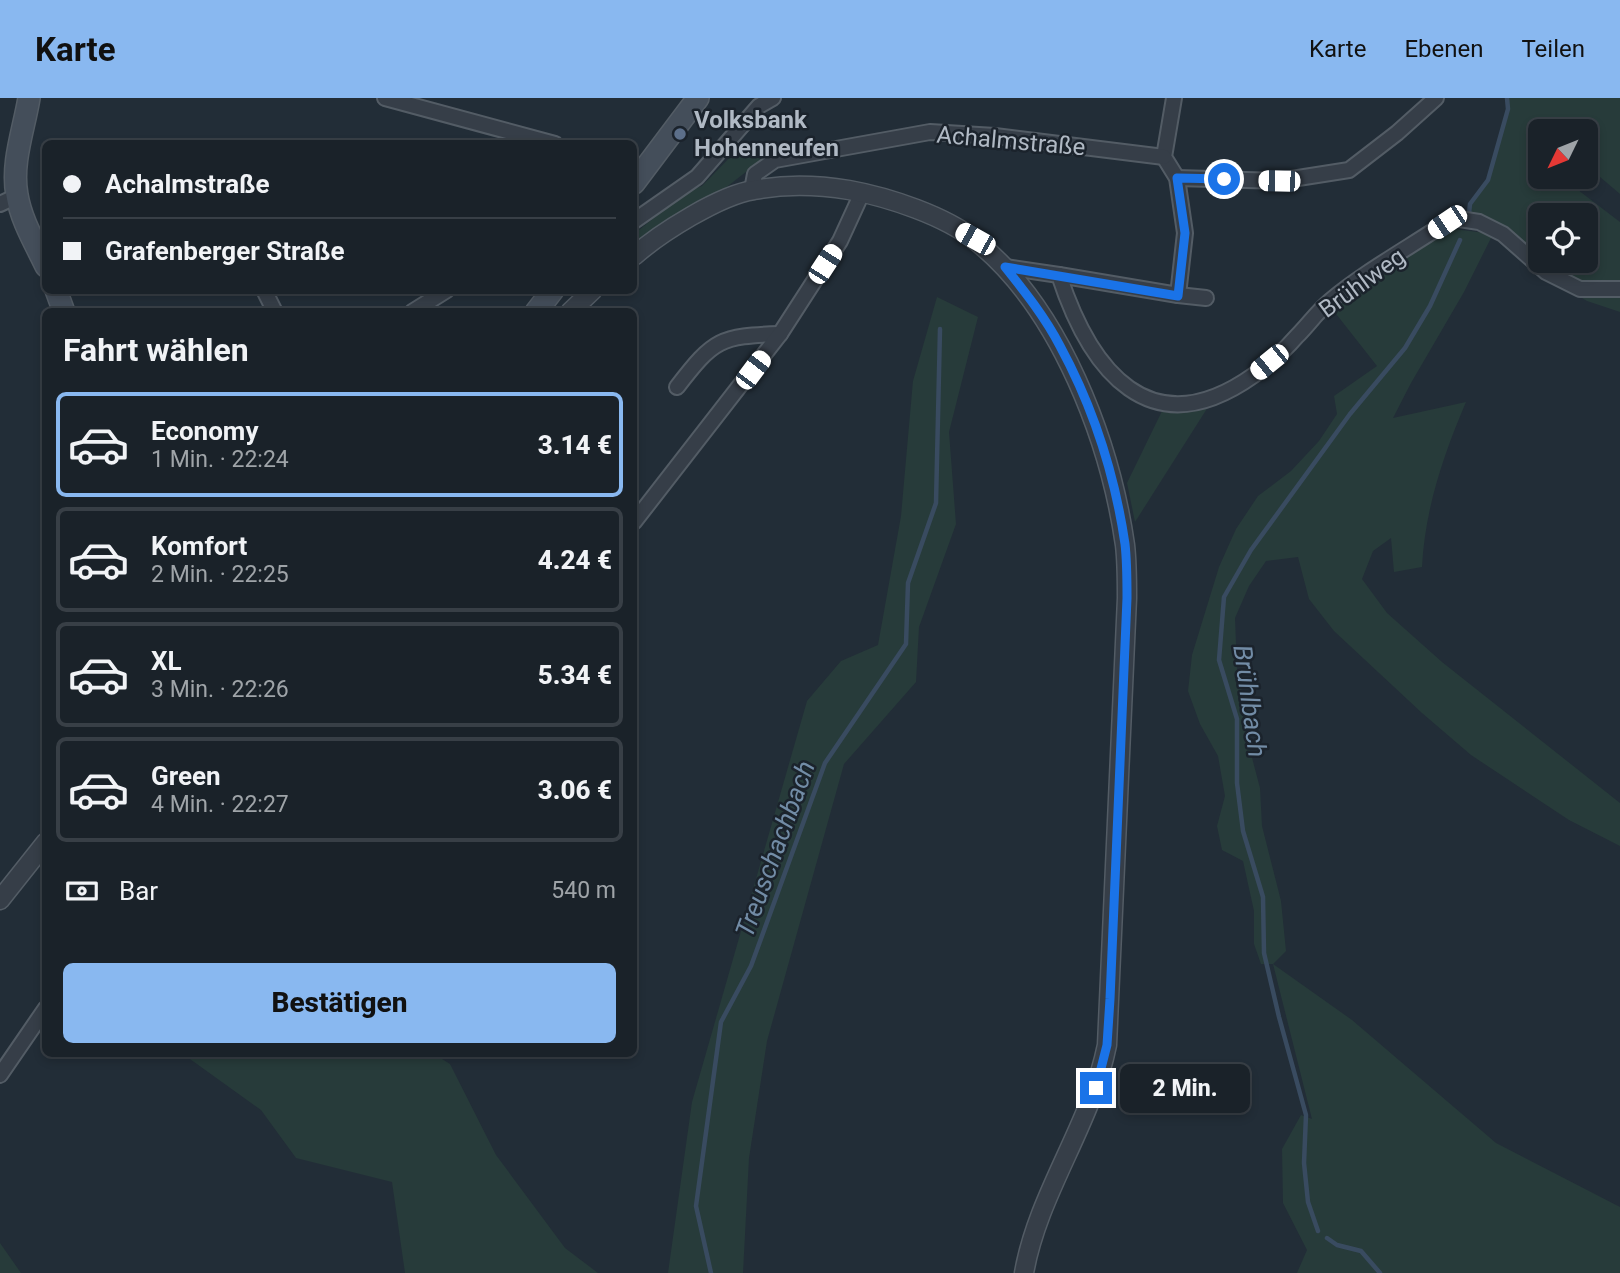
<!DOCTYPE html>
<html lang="de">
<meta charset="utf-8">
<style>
:root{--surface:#1a2229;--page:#232a31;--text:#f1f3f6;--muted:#9fa4a8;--line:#383f46;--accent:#89b8f0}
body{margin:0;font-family:Roboto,sans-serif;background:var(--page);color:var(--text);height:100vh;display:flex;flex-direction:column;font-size:26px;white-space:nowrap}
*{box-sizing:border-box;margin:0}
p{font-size:23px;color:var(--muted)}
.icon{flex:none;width:38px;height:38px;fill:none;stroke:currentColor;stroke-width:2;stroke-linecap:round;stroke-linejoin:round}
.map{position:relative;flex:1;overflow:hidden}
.sheet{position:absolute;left:42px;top:210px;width:595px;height:749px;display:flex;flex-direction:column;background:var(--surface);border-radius:10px;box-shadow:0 4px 10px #0003,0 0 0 2px var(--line)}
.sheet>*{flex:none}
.guide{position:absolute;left:42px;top:42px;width:595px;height:154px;border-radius:10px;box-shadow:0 4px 10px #0003,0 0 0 2px var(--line);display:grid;align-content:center;height:154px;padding:0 21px;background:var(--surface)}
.needle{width:46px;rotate:227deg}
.tools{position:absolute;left:1528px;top:21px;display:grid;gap:14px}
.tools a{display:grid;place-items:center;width:70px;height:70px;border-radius:10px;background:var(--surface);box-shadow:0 4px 10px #0003,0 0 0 2px var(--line);font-size:35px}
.end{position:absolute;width:32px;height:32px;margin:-16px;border:9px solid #1a73e8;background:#fff;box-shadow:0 0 0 4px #fff}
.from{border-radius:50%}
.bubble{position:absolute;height:49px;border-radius:10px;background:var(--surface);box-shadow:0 4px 10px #0003,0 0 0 2px var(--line);font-size:23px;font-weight:800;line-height:49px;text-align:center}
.car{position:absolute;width:21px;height:42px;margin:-21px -10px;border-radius:9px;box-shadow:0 0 5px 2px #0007;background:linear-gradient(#fff 24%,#345 0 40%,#fff 0 76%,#345 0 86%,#fff 0)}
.guide b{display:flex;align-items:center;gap:24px;height:66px;font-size:26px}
.guide b+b{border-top:2px solid var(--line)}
.guide i{width:18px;height:18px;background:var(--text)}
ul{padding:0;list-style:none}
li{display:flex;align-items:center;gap:21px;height:105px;margin:0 14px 10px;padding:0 7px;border:4px solid var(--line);border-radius:10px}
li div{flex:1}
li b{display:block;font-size:26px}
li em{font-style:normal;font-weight:800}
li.active{border-color:var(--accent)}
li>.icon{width:63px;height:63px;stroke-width:1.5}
h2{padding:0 21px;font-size:32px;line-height:84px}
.pay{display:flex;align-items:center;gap:18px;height:77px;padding:0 21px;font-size:26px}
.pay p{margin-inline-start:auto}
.action{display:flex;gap:14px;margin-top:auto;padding:14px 21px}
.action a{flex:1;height:80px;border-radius:10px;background:var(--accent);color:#111;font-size:28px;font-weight:800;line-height:80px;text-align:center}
header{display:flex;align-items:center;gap:42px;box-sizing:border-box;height:98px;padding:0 35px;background:var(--accent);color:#111}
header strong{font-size:33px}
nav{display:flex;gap:38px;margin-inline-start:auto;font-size:24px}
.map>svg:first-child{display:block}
</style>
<header>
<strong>Karte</strong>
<nav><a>Karte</a><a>Ebenen</a><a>Teilen</a></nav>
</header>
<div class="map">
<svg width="1620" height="1175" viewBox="0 0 1620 1175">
<rect width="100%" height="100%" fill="#222d37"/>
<g fill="#273b3a">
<path d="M1507,0h113v96l-34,-29v-34h-46v46h21l59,45v63c-32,-2 -54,-2 -79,-24h45v-46h-46v45l-33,-30 -38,-17 1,-9 18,-24 20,-71z"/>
<path d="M760,44l10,11 -51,40 -85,53v-12l52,-42 16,-6 35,-36z"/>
<path d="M1454,131l39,5 -29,58 -53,91 -18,35 73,-16c-23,54 -41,107 -44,165l-28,5 -3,-34 -18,13 -11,28 25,34 55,49 178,141v43l-51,-26 -98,-65 -49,-42 -88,-82 -25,-32 -11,-42 -32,4 -17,25 -14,32 2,51 7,32 2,34 14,53 2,38 19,75 5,50 -13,13 79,56 144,123 124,64v66h-323l10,-23 -24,-47 -1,-54 19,-34 11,4 -39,-155h-12l-7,-20v-33l-11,-50 -21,-11 -5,-24 8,-30 -7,-40 -18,-32 -12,-33 4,-36 27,-88 17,-38 22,-33 33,-25 28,-30 18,-27 -3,-18 43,-30 -44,-56 64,-47z"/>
<path d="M1569,192l51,4v18l-33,-11z"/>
<path d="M937,199l41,20 -29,115 7,92 -37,103 -3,55 -72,82 -77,277 -18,117 -6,115h-75l24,-171 115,-401 34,-40 37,-16 23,-129 12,-135z"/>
<path d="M1208,309l-73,115 -8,-39 36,-74 24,1z"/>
<path d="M183,956h251l16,10 46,91 69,93 33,25h-193l-13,-91 -96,-24 -35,-48z"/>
<path d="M0,1145l21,30h-21z"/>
</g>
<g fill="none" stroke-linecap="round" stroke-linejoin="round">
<g stroke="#394b60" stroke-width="4.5">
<path d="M1473,117l-4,-2 1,-9 18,-24 20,-71 -1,-11"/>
<path d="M1318,1133l-10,-29 -4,-39 2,-48 -27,-98 -15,-64 -1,-56 -20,-66 -6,-48v-64l-18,-59 5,-63 27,-47 99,-136 55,-66 25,-42 30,-66"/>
<path d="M1327,1140l10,7 24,6 19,22"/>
<path d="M711,1175l-15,-67 25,-184 30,-56 74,-203 81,-119 2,-61 28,-80 4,-174"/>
</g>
<g stroke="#535c65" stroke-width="18">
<g id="minor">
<path d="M385,0l170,46"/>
<path d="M1174,0l-10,59 13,21 8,55 -7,62"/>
<path d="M1177,80l102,3 70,-11 48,-37 39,-35"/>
<path d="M752,92l3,-16 20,-14 155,-28 65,4 169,21"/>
<path d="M0,106l17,-8"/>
<path d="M634,123l63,-44 62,-71 14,-8"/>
<path d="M1005,169l54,8c31,95 91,174 195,100 15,-11 31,-25 43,-39 11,-11 20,-24 33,-35 37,-31 82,-55 123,-83l26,4 24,12 43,38 34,17h40"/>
<path d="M1059,177l119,20 28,3"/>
<path d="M264,192l11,22"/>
<path d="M412,214l35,-22"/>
<path d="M677,289c37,-48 43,-51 103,-53"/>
<path d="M634,424l146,-188 60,-93 22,-48"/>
<path d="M0,977l46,-67"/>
</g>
</g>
<g stroke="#535c65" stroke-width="21">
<g id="tertiary">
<path d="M634,158c26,-23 86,-61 120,-66 31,-6 64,-5 95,0 39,7 97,26 127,51 84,67 134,200 149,304 2,17 2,35 2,53l-20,447c-16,80 -69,148 -83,228"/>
<path d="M570,214l23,-22"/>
<path d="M0,802l46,-58"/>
</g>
</g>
<g stroke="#535c65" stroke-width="24">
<g id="secondary">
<path d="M29,0c-5,31 -18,65 -12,97 4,25 18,48 29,71"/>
<path d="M634,85l64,-85"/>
<path d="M56,192l8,22"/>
<path d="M536,214l17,-22"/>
</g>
</g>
<use href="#minor" stroke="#363e48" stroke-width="14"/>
<use href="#tertiary" stroke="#363e48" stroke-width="18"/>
<use href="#secondary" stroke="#444e5a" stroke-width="21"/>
</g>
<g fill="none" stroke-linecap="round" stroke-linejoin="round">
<path stroke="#1a73e8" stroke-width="9" d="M1096,990l11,-43 3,-46 17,-401c0,-18 0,-37 -2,-54 -10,-68 -32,-137 -65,-198 -15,-29 -35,-54 -55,-79l173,29 7,-63 -8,-55 47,1"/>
</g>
<circle fill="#5c6f8a" stroke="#1b232c" stroke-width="2.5" cx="680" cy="36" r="7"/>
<g text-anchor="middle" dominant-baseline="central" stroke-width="5" stroke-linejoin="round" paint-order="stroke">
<g font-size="24" font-weight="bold" fill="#b0b9c4" stroke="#1b232c" text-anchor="start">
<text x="694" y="22">Volksbank<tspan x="694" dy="28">Hohenneufen</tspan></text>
</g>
<g font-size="24" fill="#b0b9c4" stroke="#1b232c">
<text transform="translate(1011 43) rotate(5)">Achalmstraße</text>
<text transform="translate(1362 185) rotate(-36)">Brühlweg</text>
</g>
<g font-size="26" font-style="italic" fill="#728ca6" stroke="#1b232c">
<text transform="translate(1250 603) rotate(82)">Brühlbach</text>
<text transform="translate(775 751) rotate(-70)">Treuschachbach</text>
</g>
</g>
</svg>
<div class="tools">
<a><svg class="needle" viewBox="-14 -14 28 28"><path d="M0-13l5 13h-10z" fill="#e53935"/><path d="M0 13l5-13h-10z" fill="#9fa4a8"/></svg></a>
<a><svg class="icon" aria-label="locate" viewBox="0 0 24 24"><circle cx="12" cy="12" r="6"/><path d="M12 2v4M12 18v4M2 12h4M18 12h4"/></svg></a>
</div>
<i class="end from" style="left:1224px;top:81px"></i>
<i class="end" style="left:1096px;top:990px"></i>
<div class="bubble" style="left:1120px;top:966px;width:130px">2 Min.</div>
<i class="car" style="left:1279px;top:83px;rotate:271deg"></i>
<i class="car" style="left:1447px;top:124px;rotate:236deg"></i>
<i class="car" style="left:975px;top:141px;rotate:299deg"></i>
<i class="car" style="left:825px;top:166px;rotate:33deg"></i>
<i class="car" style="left:1269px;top:264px;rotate:231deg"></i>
<i class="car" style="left:753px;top:272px;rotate:37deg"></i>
<div class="guide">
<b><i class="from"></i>Achalmstraße</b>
<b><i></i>Grafenberger Straße</b>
</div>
<section class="sheet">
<h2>Fahrt wählen</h2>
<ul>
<li class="active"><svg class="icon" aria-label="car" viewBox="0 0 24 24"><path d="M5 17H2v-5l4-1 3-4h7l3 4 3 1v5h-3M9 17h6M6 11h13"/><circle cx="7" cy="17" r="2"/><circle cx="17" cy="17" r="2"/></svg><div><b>Economy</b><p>1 Min. · 22:24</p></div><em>3.14 €</em></li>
<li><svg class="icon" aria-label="car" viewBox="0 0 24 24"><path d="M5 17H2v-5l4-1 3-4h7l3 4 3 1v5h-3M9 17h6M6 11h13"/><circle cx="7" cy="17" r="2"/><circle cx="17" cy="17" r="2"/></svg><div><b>Komfort</b><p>2 Min. · 22:25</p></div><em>4.24 €</em></li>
<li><svg class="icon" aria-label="car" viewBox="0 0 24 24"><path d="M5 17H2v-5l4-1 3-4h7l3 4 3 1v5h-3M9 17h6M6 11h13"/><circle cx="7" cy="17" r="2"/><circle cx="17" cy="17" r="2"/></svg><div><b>XL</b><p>3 Min. · 22:26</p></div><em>5.34 €</em></li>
<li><svg class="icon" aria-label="car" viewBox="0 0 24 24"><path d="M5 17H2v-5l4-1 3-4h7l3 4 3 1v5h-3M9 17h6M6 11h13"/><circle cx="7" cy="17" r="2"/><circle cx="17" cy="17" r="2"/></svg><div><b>Green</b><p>4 Min. · 22:27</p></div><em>3.06 €</em></li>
</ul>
<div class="pay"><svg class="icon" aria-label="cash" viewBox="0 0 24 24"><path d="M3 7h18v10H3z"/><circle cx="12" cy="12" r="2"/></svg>Bar<p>540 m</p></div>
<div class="action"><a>Bestätigen</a></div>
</section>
</div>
